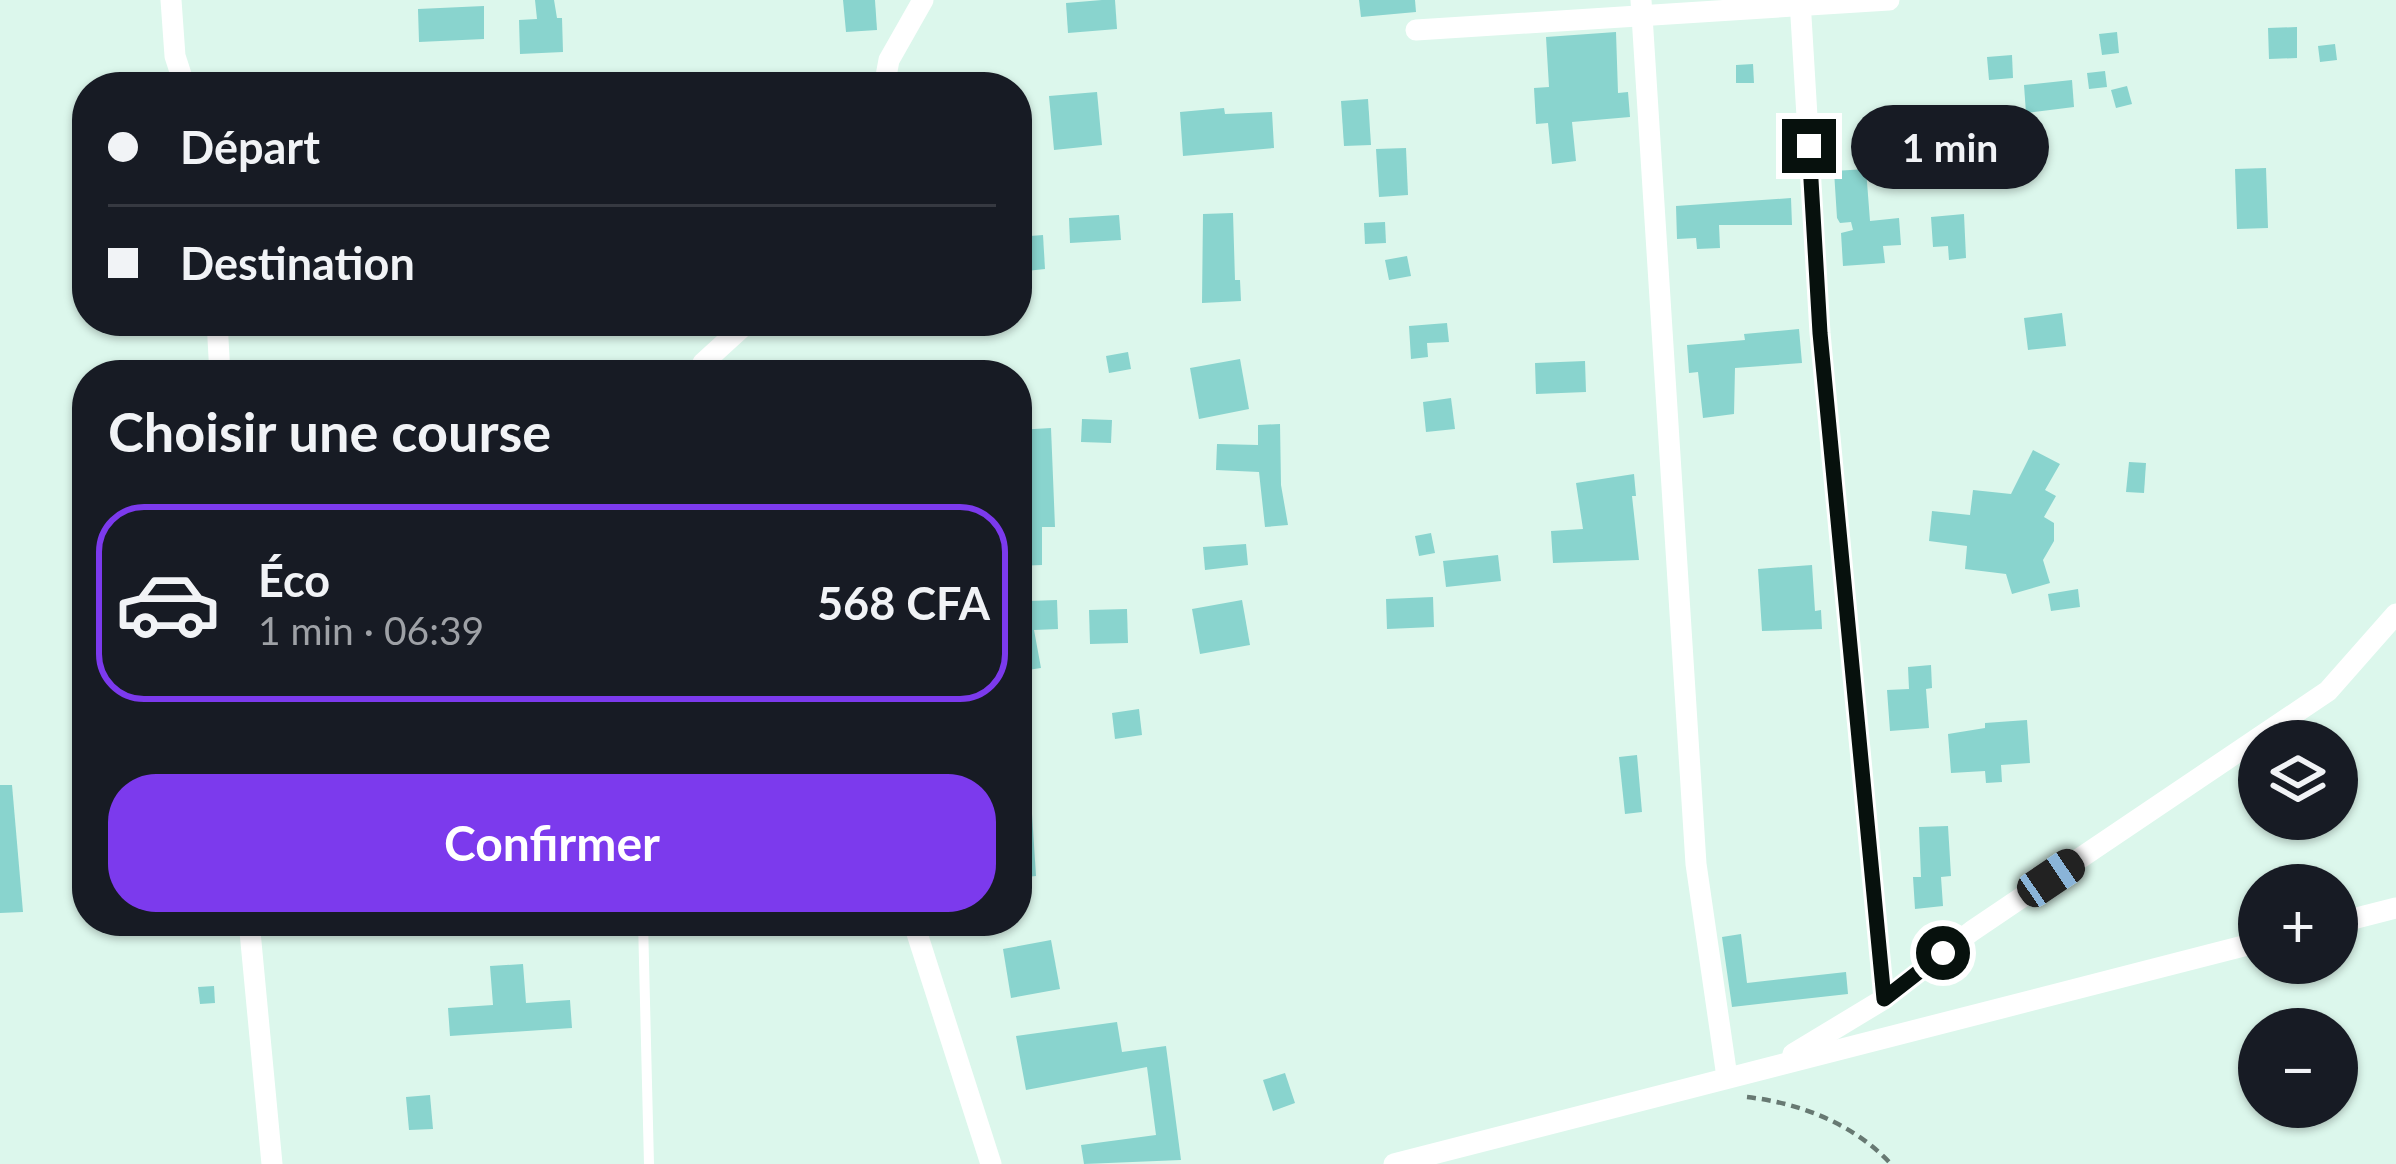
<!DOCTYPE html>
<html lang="fr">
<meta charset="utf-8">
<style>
:root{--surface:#171b24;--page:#20242c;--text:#f1f3f6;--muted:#9ea1a6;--line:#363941;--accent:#7c3aed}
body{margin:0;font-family:Lato,sans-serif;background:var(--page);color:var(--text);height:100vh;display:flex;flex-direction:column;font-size:45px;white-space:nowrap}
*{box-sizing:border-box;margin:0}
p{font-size:39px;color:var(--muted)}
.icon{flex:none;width:66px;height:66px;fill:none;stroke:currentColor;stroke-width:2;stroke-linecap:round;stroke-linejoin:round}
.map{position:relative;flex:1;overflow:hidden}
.sheet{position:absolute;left:72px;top:360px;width:960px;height:576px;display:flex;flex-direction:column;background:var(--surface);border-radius:48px;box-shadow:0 3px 9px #0004}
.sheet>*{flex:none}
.top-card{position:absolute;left:72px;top:72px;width:960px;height:264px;border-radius:48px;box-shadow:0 3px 9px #0004;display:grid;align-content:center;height:264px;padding:0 36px;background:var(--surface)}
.controls{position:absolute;left:2238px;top:720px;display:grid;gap:24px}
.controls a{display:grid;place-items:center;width:120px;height:120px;border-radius:50%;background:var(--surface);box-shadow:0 3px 9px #0004;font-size:60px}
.end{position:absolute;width:54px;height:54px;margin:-27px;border:15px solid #07110d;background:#fff;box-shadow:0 0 0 6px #fff}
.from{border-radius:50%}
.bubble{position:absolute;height:84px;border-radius:42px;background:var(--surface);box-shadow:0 3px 9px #0004;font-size:39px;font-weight:700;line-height:84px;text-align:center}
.car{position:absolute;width:36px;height:72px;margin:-36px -18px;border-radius:15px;box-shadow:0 0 9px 3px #0007;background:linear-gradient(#222 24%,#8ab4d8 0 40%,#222 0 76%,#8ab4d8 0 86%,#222 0)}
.top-card b{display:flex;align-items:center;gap:42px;height:114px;font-size:45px}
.top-card b+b{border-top:3px solid var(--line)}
.top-card i{width:30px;height:30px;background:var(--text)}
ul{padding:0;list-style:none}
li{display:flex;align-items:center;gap:36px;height:198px;margin:0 24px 18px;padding:0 12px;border:6px solid var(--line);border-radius:48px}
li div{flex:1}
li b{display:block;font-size:45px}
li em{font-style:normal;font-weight:700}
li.selected{border-color:var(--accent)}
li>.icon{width:108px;height:108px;stroke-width:1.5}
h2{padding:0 36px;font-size:54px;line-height:144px}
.cta{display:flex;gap:24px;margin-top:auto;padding:24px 36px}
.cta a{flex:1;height:138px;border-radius:48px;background:var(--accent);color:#fff;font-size:48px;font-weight:700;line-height:138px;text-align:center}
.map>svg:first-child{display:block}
</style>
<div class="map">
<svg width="2396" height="1164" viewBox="0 0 2396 1164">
<rect width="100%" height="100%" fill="#dcf7ec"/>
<g fill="#89d4ce">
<path d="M535,0h19l3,18h5l1,34 -43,2 -1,-34 18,-1z"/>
<path d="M843,0h32l2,30 -31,2z"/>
<path d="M1102,0h13l2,29 -49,4 -2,-30z"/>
<path d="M1359,0h56l1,12 -55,5z"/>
<path d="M484,6v33l-65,3 -1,-33z"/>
<path d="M2297,27v31l-28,1 -1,-31z"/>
<path d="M1616,32l2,61 10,-1 2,25 -58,5 4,39 -24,3 -4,-41 -12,1 -2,-36 15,-1 -3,-50z"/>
<path d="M2117,32l2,21 -17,2 -3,-21z"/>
<path d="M2335,44l2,16 -17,2 -2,-16z"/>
<path d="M2012,55l1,23 -24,2 -2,-23z"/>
<path d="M1753,64l1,19h-18v-18z"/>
<path d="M2105,71l2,16 -18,2 -2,-16z"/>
<path d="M2072,80l2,27 -48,6 -2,-28z"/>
<path d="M2127,86l5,18 -16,4 -5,-18z"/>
<path d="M1097,92l5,53 -48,5 -5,-54z"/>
<path d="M1368,99l3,46 -27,1 -3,-45z"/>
<path d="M1224,108l1,6 47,-2 2,36 -91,8 -3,-44z"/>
<path d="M1406,148l2,47 -29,2 -3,-48z"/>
<path d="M2266,168l2,60 -31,1 -2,-60z"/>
<path d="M1866,169l4,52 29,-3 2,27 -18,1 2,17 -42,3 -2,-33 12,-3 -2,-8 -11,1 -3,-5 -3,-47z"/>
<path d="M1791,198l1,27h-73l1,23 -23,1 -1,-11 -19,1 -1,-33z"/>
<path d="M1233,213l2,67h5l1,21 -39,2 1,-89z"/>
<path d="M1964,214l2,44 -17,2 -1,-14 -15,1 -2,-30z"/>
<path d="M1119,215l2,25 -51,3 -1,-25z"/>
<path d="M1385,222l1,21 -21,1 -1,-21z"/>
<path d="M1043,235l2,34 -28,3v-35z"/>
<path d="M1407,256l4,20 -22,4 -4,-20z"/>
<path d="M2062,313l4,33 -38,4 -4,-32z"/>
<path d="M1447,323l2,19 -22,1 1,14 -17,2 -2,-33z"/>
<path d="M1799,329l3,34 -67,5 -1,46 -31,4 -5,-46 -9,1 -2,-28 58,-5 -1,-6z"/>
<path d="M1128,352l3,17 -22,4 -3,-17z"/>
<path d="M1240,359l9,50 -50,10 -9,-51z"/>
<path d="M1585,361l1,31 -50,2 -1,-31z"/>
<path d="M1451,398l4,31 -29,3 -3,-30z"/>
<path d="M1082,419l30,1 -1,23 -30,-1z"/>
<path d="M1280,424l1,61 7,40 -23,2 -6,-55 -43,-2 1,-26 41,1v-20z"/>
<path d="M1051,428l4,99h-13v38l-25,1v-25h4l-4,-111z"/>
<path d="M2033,450l27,14 -15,26 11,6 -12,21 10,6v18l-11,19 7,23 -38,11 -6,-20 -41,-5 2,-23 -38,-5 3,-30 38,4 3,-25 38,4z"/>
<path d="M2129,462l17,1 -2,30 -18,-1z"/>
<path d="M1634,474l2,22h-4l7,64 -86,3 -2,-32 32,-2 -7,-46z"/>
<path d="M1431,533l4,20 -16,3 -4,-20z"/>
<path d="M1246,544l2,21 -43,5 -2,-23z"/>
<path d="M1498,555l3,26 -55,6 -3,-26z"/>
<path d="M1812,565l3,46 6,-1 1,19 -60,2 -4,-62z"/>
<path d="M1026,587l3,14 28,-1 1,29 -24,1 7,38 -20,3 -4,-83z"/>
<path d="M2078,589l2,18 -29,4 -3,-17z"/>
<path d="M1433,597l1,30 -47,2 -1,-30z"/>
<path d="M1242,600l8,45 -50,9 -8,-45z"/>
<path d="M1127,609l1,34 -38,1 -1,-34z"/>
<path d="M1931,665l1,23 -6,1 3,39 -39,3 -3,-41 22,-1 -1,-22z"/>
<path d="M1139,709l3,26 -27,4 -3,-26z"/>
<path d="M2027,720l3,43 -29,2 1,17 -16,1 -1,-12 -34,2 -3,-39 37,-6v-5z"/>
<path d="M1637,755l5,57 -17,2 -6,-57z"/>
<path d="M1017,783h13l6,93 -19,2z"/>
<path d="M0,785h12l11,127 -23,1z"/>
<path d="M1948,826l3,50 -10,1 2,29 -28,3 -2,-32h8l-2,-50z"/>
<path d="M1741,934l6,49 99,-11 2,22 -116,13 -10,-70z"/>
<path d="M1051,940l9,49 -49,9 -8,-49z"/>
<path d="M523,964l3,39 44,-3 2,28 -122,8 -2,-28 45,-3 -3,-39z"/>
<path d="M214,986l1,17 -15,1 -2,-17z"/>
<path d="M1117,1022l5,30 44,-6 15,114 -97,4 -3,-19 75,-10 -9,-68 -121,23 -10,-54z"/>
<path d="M1285,1073l10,30 -22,8 -10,-31z"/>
<path d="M430,1095l3,34 -24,1 -3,-33z"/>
</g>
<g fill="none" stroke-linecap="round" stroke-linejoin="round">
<path stroke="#677972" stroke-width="4.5" stroke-dasharray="9 6" stroke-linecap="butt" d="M1747,1097c53,6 107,27 144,67"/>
<path stroke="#fff" stroke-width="10" d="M643,921l6,243"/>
<g stroke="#fff" stroke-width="21">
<path d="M171,0l4,56 10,31"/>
<path d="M1641,0l55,864 31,213"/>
<path d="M1800,0l20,333 64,666"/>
<path d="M1416,30l473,-30"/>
<path d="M884,87l5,-27 34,-60"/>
<path d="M217,321l3,54"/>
<path d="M705,375l-2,-12 46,-42"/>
<path d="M249,921l23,243"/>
<path d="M913,921l78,243"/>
<path d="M2337,923l59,-15"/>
<path d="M1793,1054l91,-55 88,-68 356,-240 68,-77"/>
<path d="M1394,1164l865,-222"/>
</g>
</g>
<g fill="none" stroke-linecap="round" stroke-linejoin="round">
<path stroke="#07110d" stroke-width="15" d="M1809,146l11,187 64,666 59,-46"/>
</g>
</svg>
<div class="controls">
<a><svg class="icon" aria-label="layers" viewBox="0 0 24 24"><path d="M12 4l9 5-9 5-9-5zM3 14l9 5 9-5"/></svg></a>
<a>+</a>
<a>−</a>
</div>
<i class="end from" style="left:1943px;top:953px"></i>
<i class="end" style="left:1809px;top:146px"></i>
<div class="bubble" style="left:1851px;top:105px;width:198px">1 min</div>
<i class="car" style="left:2051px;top:878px;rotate:56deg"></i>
<div class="top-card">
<b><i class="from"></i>Départ</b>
<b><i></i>Destination</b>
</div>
<section class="sheet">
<h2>Choisir une course</h2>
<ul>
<li class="selected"><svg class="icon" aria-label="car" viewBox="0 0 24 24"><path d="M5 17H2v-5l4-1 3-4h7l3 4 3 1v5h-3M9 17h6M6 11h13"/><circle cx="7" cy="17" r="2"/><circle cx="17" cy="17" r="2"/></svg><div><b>Éco</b><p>1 min · 06:39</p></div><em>568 CFA</em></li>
</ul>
<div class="cta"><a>Confirmer</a></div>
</section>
</div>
